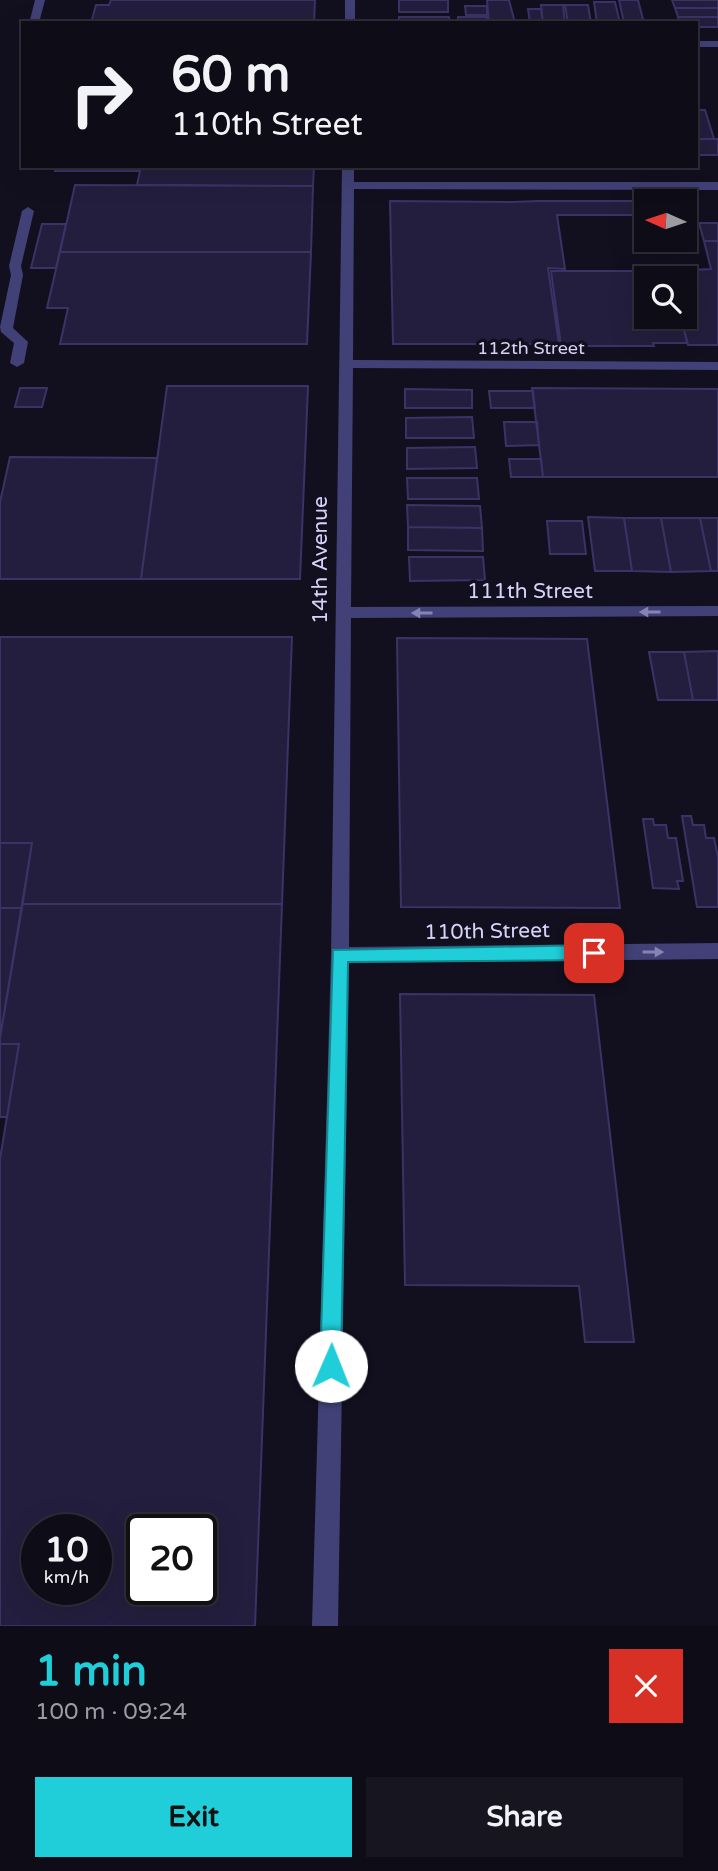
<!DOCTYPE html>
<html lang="en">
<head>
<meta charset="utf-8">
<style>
  :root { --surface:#0e0c17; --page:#171520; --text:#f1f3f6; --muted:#9b9ba1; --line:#2e2c36; --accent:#1fced9 }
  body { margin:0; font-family:"Varela Round",sans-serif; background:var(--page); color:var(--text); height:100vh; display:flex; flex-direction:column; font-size:26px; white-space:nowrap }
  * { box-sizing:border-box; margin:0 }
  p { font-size:23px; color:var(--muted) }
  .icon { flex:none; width:38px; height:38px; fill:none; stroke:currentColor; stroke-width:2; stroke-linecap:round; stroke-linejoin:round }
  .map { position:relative; height:1626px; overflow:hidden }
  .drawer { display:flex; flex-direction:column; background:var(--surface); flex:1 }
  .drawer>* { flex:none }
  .hud { position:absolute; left:21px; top:21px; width:677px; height:147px; border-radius:0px; box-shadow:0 7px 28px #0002,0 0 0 2px var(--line); background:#0e0c17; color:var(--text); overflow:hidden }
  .needle { width:46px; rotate:273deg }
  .buttons { position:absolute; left:634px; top:189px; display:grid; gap:14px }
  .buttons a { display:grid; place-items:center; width:63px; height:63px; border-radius:0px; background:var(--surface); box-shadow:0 7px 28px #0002,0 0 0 2px var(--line); font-size:35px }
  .speed { position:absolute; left:21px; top:1514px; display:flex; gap:14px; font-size:35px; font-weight:700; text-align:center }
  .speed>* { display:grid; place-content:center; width:91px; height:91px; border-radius:50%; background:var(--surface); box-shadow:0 7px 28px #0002,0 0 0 2px var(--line); line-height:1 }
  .speed small { font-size:18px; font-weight:400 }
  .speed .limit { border:4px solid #111; border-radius:10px; background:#fff; color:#111 }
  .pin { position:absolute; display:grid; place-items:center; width:60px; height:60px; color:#fff; margin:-30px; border-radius:14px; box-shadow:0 4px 10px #0006 }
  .me { position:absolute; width:77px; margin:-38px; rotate:1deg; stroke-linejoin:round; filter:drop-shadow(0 0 5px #0008) }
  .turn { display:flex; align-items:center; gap:24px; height:147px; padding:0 35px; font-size:32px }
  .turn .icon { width:91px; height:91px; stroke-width:2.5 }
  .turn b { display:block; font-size:49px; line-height:60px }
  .round { display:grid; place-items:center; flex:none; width:74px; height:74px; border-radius:0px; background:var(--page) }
  .overview { display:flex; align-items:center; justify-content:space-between; height:119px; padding:0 35px }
  h1 { font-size:42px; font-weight:800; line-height:52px; color:var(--accent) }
  .primary-button { display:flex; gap:14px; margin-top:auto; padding:14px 35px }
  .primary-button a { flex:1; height:80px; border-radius:0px; background:var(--accent); color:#111; font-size:28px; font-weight:800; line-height:80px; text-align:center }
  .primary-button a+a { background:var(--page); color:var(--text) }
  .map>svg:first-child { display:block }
</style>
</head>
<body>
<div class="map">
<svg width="718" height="1626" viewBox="0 0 718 1626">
  <rect width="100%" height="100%" fill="#12101f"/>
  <!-- building -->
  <path fill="#231e3d" stroke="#3b3366" stroke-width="2" fill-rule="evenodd" d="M111,0h204l-1,23h-223l5,-18h13z
    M399,0h49v12h-49z
    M487,0h22l6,23h-26z
    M619,0h19l6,23h-20z
    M672,0h46v8h-43z
    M594,2h21l5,21h-23z
    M541,5h22l2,18h-22z
    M565,5h23l3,18h-23z
    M465,6h22v9h-21z
    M675,8h43v9h-40z
    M528,9h13l2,14h-13z
    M399,17h50l1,6h-51z
    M458,17h29v6h-29z
    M678,17h40v10h-22v-4h-17z
    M696,110h9l9,29h-18z
    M696,139h22v16h-22z
    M56,166h258l-1,20 -176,-1 3,-14h-85z
    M75,185l238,1 -2,66h-251z
    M390,201l121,1 28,-1h123h-16v14h-89l8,54 -17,-1 11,76h-166z
    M699,223h19v18h-14z
    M42,224h24l-10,44h-25z
    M704,241h14v104h-30l-7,-28h3v-39h-12l-1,-7 40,-2z
    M60,252h251l-4,92h-247l8,-36h-21z
    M551,271h120l1,7h-26v39h35l6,26h-34l1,3h-93z
    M167,386h141l-8,193h-159z
    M20,388h27l-5,19h-27z
    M532,388l186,1v88h-175z
    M405,389l67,1v18h-67z
    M489,391h44l2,17h-44z
    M472,417l2,21h-68v-20z
    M504,422h33l2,23 -33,1z
    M475,447l2,21 -70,1v-21z
    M10,457l147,1 -16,121h-141v-77z
    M509,459h32l2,18h-32z
    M407,478h70l2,21h-71z
    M407,505l73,1 2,22 -74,-1z
    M588,517l36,1 8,53h-37z
    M624,518h37l10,54 -39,-1z
    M661,518h39l11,53 -40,1z
    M700,518h18v53h-7z
    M547,521h35l4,33h-36z
    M408,527l74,1 1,23 -75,-1z
    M409,557h74l2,23 -75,1z
    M0,637h292l-10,267h-260l10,-61h-32z
    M397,638l190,1 33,269 -219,-1z
    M718,651v49h-25l-9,-48z
    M649,652h35l9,48h-35z
    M682,816h9l2,9h11l2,13h8l4,19v50h-21z
    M643,819h10l1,6h12l2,13h8l7,43h-6l2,8 -26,-1z
    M0,843h32l-10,65h-22z
    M22,904h260l-27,722h-255v-467l19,-115h-19v-6zM37,1530h59v59h-59zM142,1530h59v59h-59z
    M0,908h22l-22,130z
    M400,994l194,1 40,347h-49l-6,-56 -174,-1z
    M0,1044h19l-12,73h-7z"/>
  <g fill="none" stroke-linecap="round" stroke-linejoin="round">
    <!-- minor -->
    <path fill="#414177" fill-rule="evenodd" d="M35,0h10l-5,19 6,4h-13l-3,-3z
      M345,0h10v23h-10z
      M696,41h22v6h-22z
      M342,166h12v16h364v8l-364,-1 -1,171 365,2v8l-365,-2 -2,239 367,-1v10l-367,2 -2,329 369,-4v16l-369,4 -11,663h-26l19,-671z
      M28,207l6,4 -13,55 2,9 -10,53 15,14 -4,21 -7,4 -7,-4 4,-20 -13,-11 -1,-5 11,-52 -2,-9 13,-55z"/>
  </g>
  <!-- one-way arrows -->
  <defs><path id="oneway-solid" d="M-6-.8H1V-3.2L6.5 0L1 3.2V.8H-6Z" transform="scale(1.75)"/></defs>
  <g fill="#8483b2">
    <use href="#oneway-solid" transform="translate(650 612) rotate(180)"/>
    <use href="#oneway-solid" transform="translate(422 613) rotate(180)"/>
    <use href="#oneway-solid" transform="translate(653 952)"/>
  </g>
  <!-- route -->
  <path fill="#1fced9" stroke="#14868d" stroke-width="2" d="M594,945l8,8 -8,7 -246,2 -7,404 -3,8 -7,3 -8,-3 -3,-8 13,-416z"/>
  <g text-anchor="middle" stroke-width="7" stroke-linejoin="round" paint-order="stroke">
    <!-- far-street labels -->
    <g font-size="18" fill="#d6d3f9" stroke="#12101f">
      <text x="531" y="354">112th Street</text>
    </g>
    <!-- street labels -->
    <g font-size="21" fill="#d6d3f9" stroke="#12101f">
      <text transform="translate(320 560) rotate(-90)" y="7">14th Avenue</text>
      <text x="530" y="598">111th Street</text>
      <text transform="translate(487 931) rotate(-1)" y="7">110th Street</text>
    </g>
  </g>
</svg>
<div class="buttons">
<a><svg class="needle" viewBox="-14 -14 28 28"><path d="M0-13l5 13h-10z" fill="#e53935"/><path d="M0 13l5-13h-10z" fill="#9b9ba1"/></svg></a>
<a><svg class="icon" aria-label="search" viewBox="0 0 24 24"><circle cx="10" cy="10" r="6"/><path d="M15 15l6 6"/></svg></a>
</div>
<div class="speed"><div>10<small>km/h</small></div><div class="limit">20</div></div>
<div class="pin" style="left:594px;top:953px;background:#d93025"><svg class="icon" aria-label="arrive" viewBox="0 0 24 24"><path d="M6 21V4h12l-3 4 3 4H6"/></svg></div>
<svg class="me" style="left:331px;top:1366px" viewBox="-20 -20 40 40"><circle r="19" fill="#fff"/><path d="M0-13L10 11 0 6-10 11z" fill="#1fced9"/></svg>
<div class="hud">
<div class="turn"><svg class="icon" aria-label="right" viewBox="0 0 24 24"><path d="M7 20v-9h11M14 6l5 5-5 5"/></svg><div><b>60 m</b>110th Street</div></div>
</div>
</div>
<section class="drawer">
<div class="overview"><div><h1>1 min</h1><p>100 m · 09:24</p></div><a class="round" style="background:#d93025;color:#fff"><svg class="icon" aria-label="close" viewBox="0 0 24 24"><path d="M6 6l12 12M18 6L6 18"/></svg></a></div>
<div class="primary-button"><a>Exit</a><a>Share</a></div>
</section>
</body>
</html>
